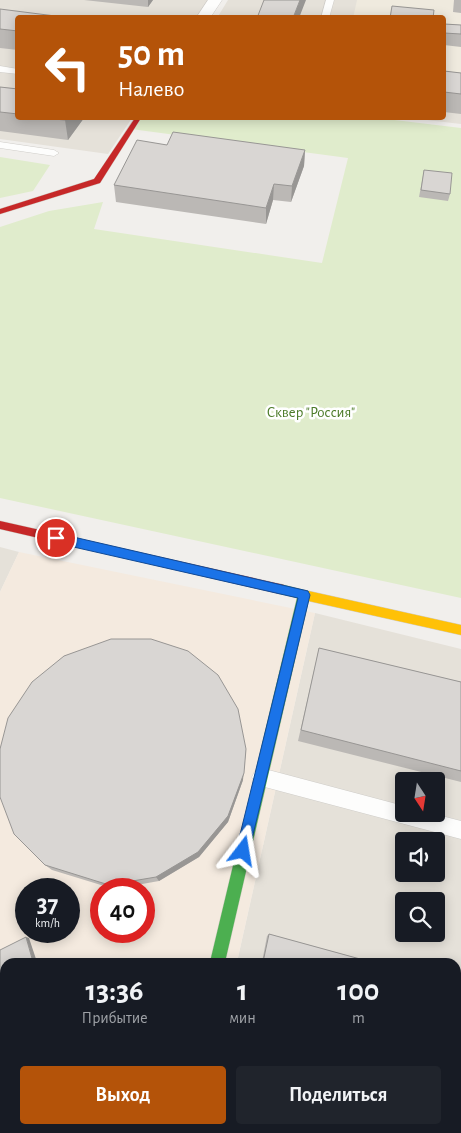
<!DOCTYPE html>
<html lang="ru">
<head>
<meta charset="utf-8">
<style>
  :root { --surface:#171b24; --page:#20242c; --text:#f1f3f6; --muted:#9ea1a6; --accent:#b45309 }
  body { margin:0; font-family:"Alegreya Sans",sans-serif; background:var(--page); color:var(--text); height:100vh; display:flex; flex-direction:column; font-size:19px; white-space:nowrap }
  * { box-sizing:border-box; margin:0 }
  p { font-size:16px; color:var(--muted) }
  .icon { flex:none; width:28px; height:28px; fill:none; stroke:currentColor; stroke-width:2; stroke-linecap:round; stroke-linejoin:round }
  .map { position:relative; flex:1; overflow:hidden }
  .side { position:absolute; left:0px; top:958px; width:461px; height:176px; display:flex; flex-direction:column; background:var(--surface); border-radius:15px 15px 0 0; box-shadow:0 2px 12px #0003 }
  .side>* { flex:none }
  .hud { position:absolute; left:15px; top:15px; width:431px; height:105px; border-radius:5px; box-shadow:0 2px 12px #0003; background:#b45309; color:#fff; overflow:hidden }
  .needle { width:32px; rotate:168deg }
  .buttons { position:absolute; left:395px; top:772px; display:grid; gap:10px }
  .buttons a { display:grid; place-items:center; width:50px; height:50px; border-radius:5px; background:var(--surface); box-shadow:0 2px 12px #0003; font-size:25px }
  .speed { position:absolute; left:15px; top:878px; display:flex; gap:10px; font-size:25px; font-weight:700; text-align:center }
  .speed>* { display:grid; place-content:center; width:65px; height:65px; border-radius:50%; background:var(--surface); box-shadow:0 2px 12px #0003; line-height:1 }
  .speed small { font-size:12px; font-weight:400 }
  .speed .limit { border:8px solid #d22; background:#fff; color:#111 }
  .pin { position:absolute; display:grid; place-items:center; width:42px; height:42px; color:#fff; margin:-21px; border:2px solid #fff; border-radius:50%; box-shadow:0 1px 5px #0007 }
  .me { position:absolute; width:55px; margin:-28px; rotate:14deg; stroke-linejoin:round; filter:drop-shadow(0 0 4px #0008) }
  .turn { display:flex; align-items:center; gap:18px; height:105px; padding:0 20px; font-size:22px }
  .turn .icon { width:65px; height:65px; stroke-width:2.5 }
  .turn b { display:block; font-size:35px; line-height:42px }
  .eta { display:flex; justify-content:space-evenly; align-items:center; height:85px; text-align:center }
  .eta b { font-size:30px; font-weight:700; line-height:35px }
  .cta { display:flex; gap:10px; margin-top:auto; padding:10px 20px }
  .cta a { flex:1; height:58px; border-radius:5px; background:var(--accent); color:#fff; font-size:20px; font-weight:700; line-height:58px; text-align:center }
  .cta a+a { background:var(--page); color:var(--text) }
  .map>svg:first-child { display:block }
</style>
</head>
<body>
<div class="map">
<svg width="461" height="1133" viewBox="0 0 461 1133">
  <rect width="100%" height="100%" fill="#f1efec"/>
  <!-- residential -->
  <path fill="#e5e1d9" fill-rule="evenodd" d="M0,0h209l-11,17 -180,1v100h114l-24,36 -108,-15z
    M228,0h233v124l-51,-6h34v-100h-227z
    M0,547l19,5 -19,40z
    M315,613l146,36v484h-263l1,-4h257v-167h-219zM404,781h32v33h-32zM404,841h32v33h-32zM404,901h32v33h-32z"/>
  <!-- commercial -->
  <path fill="#f4eadf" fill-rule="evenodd" d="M19,552l296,61 -78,349h-232v167h194l-1,4h-198v-541zM26,889h43v42h-43zM101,889h43v42h-43z"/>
  <!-- education -->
  <path fill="#efeade" d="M357,0h104v77l-17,-2v-57h-91z"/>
  <!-- green -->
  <path fill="#e0eccc" d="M138,118h240l83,10v470l-461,-100v-271l49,-16 54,-9 -9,27 228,34 26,-105 -217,-29z
    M0,157l50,8 -17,26 -33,7z"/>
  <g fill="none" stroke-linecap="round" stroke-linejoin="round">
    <defs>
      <path id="lane" d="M326,0h8l-5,18h-8z
        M0,66l18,3v5l-18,-2z
        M0,142l54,8 5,3 -5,3 -54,-8z
        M261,768l143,38v8h30l27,7v18l-200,-53 -6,-3 -3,-6 3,-6z
        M399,1129h34l2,4h-35z"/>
      <path id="street" d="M208,0h14l-12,18h-14z
        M156,1129h42l-1,4h-42z"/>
      <path id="fast" d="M280,584l28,7 2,4 -85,367h-15l87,-364 -21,-5 -2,-4 2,-4z"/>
      <path id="slow" d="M304,590l157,35v10l-157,-35 -4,-1 -2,-4 2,-4z"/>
      <path id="jam" d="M135,118h6l-41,65 -100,31v-5l94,-30z
        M0,521l280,63 4,1 2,4 -2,4 -4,1 -280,-65z"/>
    </defs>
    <!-- lane casing -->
    <use href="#lane" stroke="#cfcdc9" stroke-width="1"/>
    <!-- street casing -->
    <use href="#street" stroke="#cfcdc9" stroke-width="1"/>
    <!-- fast casing -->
    <use href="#fast" stroke="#d1ccc3" stroke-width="1"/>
    <!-- slow casing -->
    <use href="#slow" stroke="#d1ccc3" stroke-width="1"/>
    <!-- jam casing -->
    <use href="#jam" stroke="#d1ccc3" stroke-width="1"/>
    <!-- lane -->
    <use href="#lane" fill="#fdfdfc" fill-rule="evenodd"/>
    <!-- street -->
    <use href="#street" fill="#fdfdfc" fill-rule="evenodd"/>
    <!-- fast -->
    <use href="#fast" fill="#4caf50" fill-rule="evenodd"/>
    <!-- slow -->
    <use href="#slow" fill="#ffc107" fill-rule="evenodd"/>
    <!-- jam -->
    <use href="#jam" fill="#c62828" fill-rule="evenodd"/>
  </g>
  <!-- wall -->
  <path fill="#bbb8b5" d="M84,0h69l-5,7z
    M454,0h7v13l-8,-1z
    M0,9l18,9v32l-18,-2z
    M444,24l17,1v22l-17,-2z
    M444,71l17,2v41l-17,-2z
    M0,87l18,2v29h66l-16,22 -68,-9z
    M167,145l138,5 -1,16 -13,36 -18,-2 -7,24 -150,-22 -2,-17z
    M424,170l26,24 -2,7 -29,-4z
    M319,648l142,34v100l-163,-41z
    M243,780l-15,42 -29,35 -40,24 -45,8 -62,-19 -7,-5z
    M269,934l102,28h-109l5,-26z"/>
  <!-- shaded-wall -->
  <path fill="#989694" d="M148,0h5l-5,7z
    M300,0h6l-7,18h-6z
    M67,118h17l-16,22 -3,-20z
    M305,150l-1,16 -13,36 1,-16z
    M274,184l-1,16 -7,24v-16z
    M246,749l-3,31 -15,42 -29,35 -40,24 -3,-4z
    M26,937l3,1 8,24h-4z
    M83,1129h4l2,4h-4z"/>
  <!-- building -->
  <path fill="#d9d6d3" stroke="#989694" d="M264,0h36l-7,18h-36z
    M392,6l42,4 -1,8h-43z
    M0,9l71,9h-53v13l-18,-2z
    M444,24l17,1v9l-17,-1z
    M444,71l17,2v21l-17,-2z
    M0,87l18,2v25l-18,-2z
    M43,118h24l-2,2z
    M173,132l132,18 -13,36 -18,-2 -8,24 -152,-23 23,-45 30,5z
    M424,170l28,3 -2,21 -29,-4z
    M111,639h40l37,12 30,24 20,34 8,40 -2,24 -16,43 -30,36 -42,25 -47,8 -64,-20 -31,-31 -14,-37v-48l8,-31 24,-36 32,-26z
    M319,648l142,34v89l-160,-41z
    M269,934l102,28h-108z
    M26,937l7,25h-28v167h78l2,4h-85v-183z
    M456,987l5,1v127l-5,-2z"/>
  <!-- route -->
  <path fill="#1a73e8" stroke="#114b97" d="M56,533l252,58 2,4 -62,261 -5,2 -5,-2 -2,-5 62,-253 -242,-55 -6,-5z"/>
  <g text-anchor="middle" stroke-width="5" stroke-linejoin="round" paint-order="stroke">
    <!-- park labels -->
    <g font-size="15" fill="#4c7b29" stroke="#fff">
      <text x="311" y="417">Сквер "Россия"</text>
    </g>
  </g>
</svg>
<div class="buttons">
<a><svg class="needle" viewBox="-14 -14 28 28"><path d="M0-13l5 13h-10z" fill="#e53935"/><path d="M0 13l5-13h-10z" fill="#9ea1a6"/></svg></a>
<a><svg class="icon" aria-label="sound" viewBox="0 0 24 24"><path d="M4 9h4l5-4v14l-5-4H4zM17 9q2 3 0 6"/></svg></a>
<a><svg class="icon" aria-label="search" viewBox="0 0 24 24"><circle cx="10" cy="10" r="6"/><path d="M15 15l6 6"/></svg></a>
</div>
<div class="speed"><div>37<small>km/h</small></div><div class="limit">40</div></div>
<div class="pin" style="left:56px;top:538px;background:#d93025"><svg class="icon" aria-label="arrive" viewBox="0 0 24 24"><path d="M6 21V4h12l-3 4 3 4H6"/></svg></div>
<svg class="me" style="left:243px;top:851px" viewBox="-20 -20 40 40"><path d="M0-17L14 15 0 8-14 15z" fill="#1a73e8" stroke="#fff" stroke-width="4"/></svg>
<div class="hud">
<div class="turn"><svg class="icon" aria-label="left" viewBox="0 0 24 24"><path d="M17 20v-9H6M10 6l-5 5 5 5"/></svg><div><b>50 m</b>Налево</div></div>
</div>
<section class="side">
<div class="eta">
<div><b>13:36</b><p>Прибытие</p></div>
<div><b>1</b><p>мин</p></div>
<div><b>100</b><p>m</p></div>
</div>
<div class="cta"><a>Выход</a><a>Поделиться</a></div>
</section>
</div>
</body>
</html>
